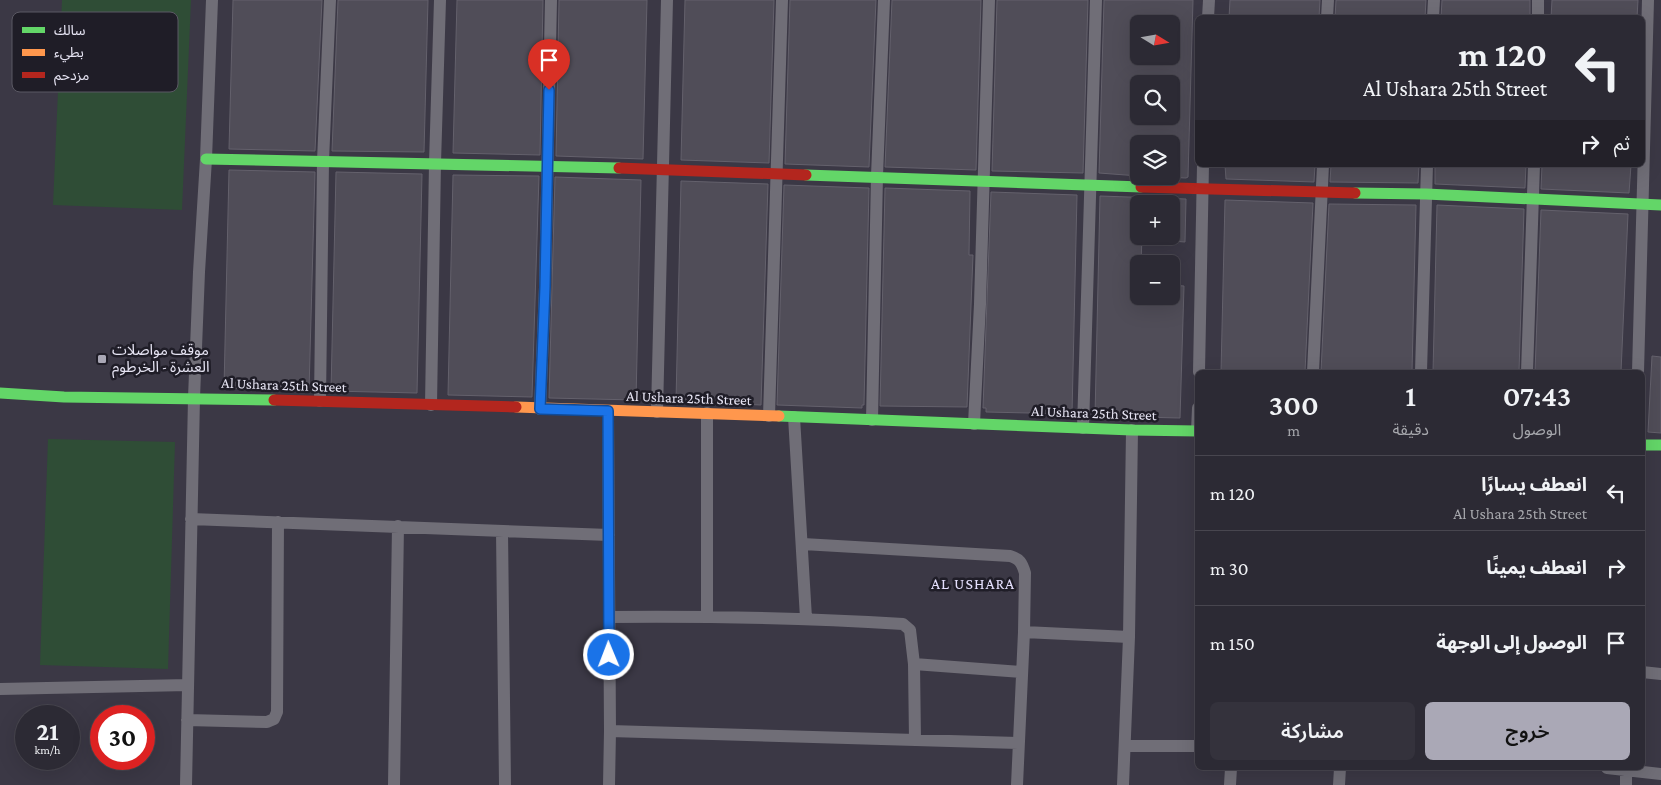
<!DOCTYPE html>
<html lang="ar">
<head>
<meta charset="utf-8">
<style>
  :root { --surface:#2c2a34; --page:#34323c; --text:#f1f3f6; --muted:#a6a7ac; --line:#48464f; --accent:#aaa8b6 }
  body { margin:0; font-family:"Crimson Pro","Noto Sans Arabic",serif; background:var(--page); color:var(--text); direction:rtl; height:100vh; display:flex; flex-direction:column; font-size:19px; white-space:nowrap }
  * { box-sizing:border-box; margin:0 }
  p { font-size:16px; color:var(--muted) }
  .icon { flex:none; width:28px; height:28px; fill:none; stroke:currentColor; stroke-width:2; stroke-linecap:round; stroke-linejoin:round }
  .map { position:relative; flex:1; overflow:hidden; direction:ltr }
  .drawer { position:absolute; left:1195px; top:370px; width:450px; height:400px; display:flex; flex-direction:column; background:var(--surface); border-radius:8px; box-shadow:0 5px 20px #0002,0 0 0 1px var(--line); direction:rtl }
  .drawer>* { flex:none }
  .banner { position:absolute; left:1195px; top:15px; width:450px; height:152px; border-radius:8px; box-shadow:0 5px 20px #0002,0 0 0 1px var(--line); direction:rtl; background:#2c2a34; color:var(--text); overflow:hidden }
  .needle { width:32px; rotate:101deg }
  .controls { position:absolute; left:1130px; top:15px; display:grid; gap:10px }
  .controls a { display:grid; place-items:center; width:50px; height:50px; border-radius:8px; background:var(--surface); box-shadow:0 5px 20px #0002,0 0 0 1px var(--line); font-size:25px }
  .speed { position:absolute; left:15px; top:705px; display:flex; gap:10px; font-size:25px; font-weight:700; text-align:center }
  .speed>* { display:grid; place-content:center; width:65px; height:65px; border-radius:50%; background:var(--surface); box-shadow:0 5px 20px #0002,0 0 0 1px var(--line); line-height:1 }
  .speed small { font-size:12px; font-weight:400 }
  .speed .limit { border:8px solid #d22; background:#fff; color:#111 }
  .pin { position:absolute; display:grid; place-items:center; width:42px; height:42px; color:#fff; margin:-51px -21px; border-radius:50% 50% 50% 0; rotate:-45deg; box-shadow:0 0 5px #0007 }
  .pin .icon { rotate:45deg }
  .me { position:absolute; width:55px; margin:-28px; rotate:359deg; stroke-linejoin:round; filter:drop-shadow(0 0 4px #0008) }
  .turn { display:flex; align-items:center; gap:18px; height:105px; padding:0 15px; font-size:22px }
  .turn .icon { width:65px; height:65px; stroke-width:2.5 }
  .turn b { display:block; font-size:35px; line-height:42px }
  .then { display:flex; align-items:center; height:48px; padding:0 15px; background:#0003; gap:10px; font-size:19px }
  .eta { display:flex; justify-content:space-evenly; align-items:center; height:85px; text-align:center }
  .eta b { font-size:30px; font-weight:600; line-height:35px }
  .cta { display:flex; gap:10px; margin-top:auto; padding:10px 15px }
  .cta a { flex:1; height:58px; border-radius:8px; background:var(--accent); color:#111; font-size:20px; font-weight:600; line-height:58px; text-align:center }
  .cta a+a { background:var(--page); color:var(--text) }
  ul { padding:0; list-style:none }
  li { display:flex; align-items:center; gap:15px; height:75px; padding:0 15px; border-top:1px solid var(--line) }
  li div { flex:1 }
  li b { display:block; font-size:19px }
  li em { font-style:normal }
  .map>svg:first-child { display:block }
</style>
</head>
<body>
<div class="map">
<svg width="1661" height="785" viewBox="0 0 1661 785">
  <rect width="100%" height="100%" fill="#3b3845"/>
  <!-- green -->
  <path fill="#2f4d36" d="M62,0h129l-9,210 -129,-5z
    M48,439l127,3 -7,227 -128,-4z"/>
  <!-- building -->
  <path fill="#504d58" stroke="#64616c" fill-rule="evenodd" d="M233,0h89l-7,151 -86,-2z
    M338,0h90l-4,152 -92,-1z
    M457,0h86l-3,155 -87,-2z
    M559,0h88l-4,159 -87,-3z
    M685,0h89l-5,163 -88,-3z
    M790,0h86l-7,167 -84,-3z
    M892,0h89l-5,170 -91,-3z
    M997,0h91l-5,173 -91,-2z
    M1104,0h89l-5,177 -2,1 -40,-2h25v-32h-32v32l-40,-3zM1139,24h32v32h-32zM1139,84h32v32h-32z
    M1230,0h90l-1,18h-90z
    M1336,0h90l-1,18h-90z
    M1442,0h88v18h-89z
    M1552,0h86l-1,18h-86z
    M1225,165h90l-1,17 -88,-3z
    M1331,165h88l-1,18 -88,-1z
    M1435,165h91l-1,23 -90,-4z
    M1542,165h89l-2,28 -88,-4z
    M229,170l86,2 -6,219 -85,-3z
    M336,172l86,2 -5,219 -86,-2z
    M453,175l86,1 -7,221 -84,-2z
    M555,177l86,3 -5,220 -87,-2z
    M681,181l87,3 -7,221 -85,-4z
    M784,185l85,3 -5,217h-2v3l-85,-3z
    M885,188l85,3 -1,64h4l-6,152 -87,-1z
    M991,192l86,3 -5,219 -86,-2v-4h-3z
    M1100,196l86,3 -1,43 -14,-1v-37h-32v32h3l-1,28h-2v32h32v-11l13,1 -4,132 -85,-2z
    M1225,200l88,3 -8,169h-84z
    M1329,204l87,1 -4,167h-91z
    M1437,205l87,4 -5,163h-86z
    M1541,210l87,4 -7,158h-86z
    M1652,356l9,1v76l-13,-1z"/>
  <g fill="none" stroke-linecap="round" stroke-linejoin="round">
    <!-- street -->
    <path stroke="#706e77" stroke-width="12" d="M1208,18l1,-18
      M1327,18l1,-18
      M1433,18l1,-18
      M1538,18v-18
      M1199,372l4,-207
      M1313,372l10,-207
      M1421,372l6,-207
      M1527,372l7,-207
      M1638,372l10,-372
      M320,401l3,-240 7,-161
      M431,405l4,-242 5,-163
      M540,409l5,-122 6,-287
      M608,411l2,320 -1,54
      M657,412l10,-412
      M707,413v203
      M769,416l13,-416
      M794,417l12,201
      M872,420l5,-244 7,-176
      M974,424l6,-120 9,-304
      M1083,428l13,-428
      M1197,431l1,-23
      M191,519l418,16
      M502,531l3,254
      M803,544l207,12c10,3 12,7 15,17l-1,59 -7,153
      M609,617c98,-1 196,1 294,7l7,6 4,34 1,76
      M1024,632l105,5
      M914,664l108,8
      M1642,672l19,2
      M0,689l188,-4
      M187,720l80,2 7,-3 3,-7 1,-190
      M610,731l408,12
      M1125,746h73
      M1607,768l54,6
      M186,785l8,-387 5,-126 7,-113 6,-159
      M394,785l4,-259
      M1123,785l6,-148 3,-207
      M1230,785l1,-17
      M1339,785l1,-17
      M1626,785v-16"/>
    <!-- fast -->
    <path stroke="#63d668" stroke-width="11" d="M206,159l413,9
      M806,175l335,12
      M1355,193l71,1 235,11
      M0,393l64,4 210,3
      M779,416l353,14 66,1
      M1642,445h19"/>
    <!-- slow -->
    <path stroke="#ff974d" stroke-width="11" d="M516,407l263,9"/>
    <!-- jam -->
    <path stroke="#b3261e" stroke-width="11" d="M619,168l187,7
      M1141,187l214,6
      M274,400l242,7"/>
  </g>
  <g fill="none" stroke-linecap="round" stroke-linejoin="round">
    <defs>
      <path id="route" d="M549,90l-4,197 -5,122 68,2 1,244"/>
    </defs>
    <!-- route casing -->
    <use href="#route" stroke="#114b97" stroke-width="12"/>
    <!-- route -->
    <use href="#route" stroke="#1a73e8" stroke-width="9"/>
  </g>
  <!-- markers -->
  <rect fill="#aaa8b6" stroke="#1f1d27" stroke-width="2" x="97" y="354" width="10" height="10" rx="2.5"/>
  <g text-anchor="middle" stroke-width="5" stroke-linejoin="round" paint-order="stroke">
    <!-- poi labels -->
    <g font-size="15" fill="#e6e4f3" stroke="#1f1d27" text-anchor="start">
      <text x="112" y="355">موقف مواصلات<tspan x="112" dy="17">العشرة - الخرطوم</tspan></text>
    </g>
    <!-- street labels -->
    <g font-size="15" fill="#e6e4f3" stroke="#1f1d27">
      <text transform="translate(284 385) rotate(2)" y="5">Al Ushara 25th Street</text>
      <text transform="translate(689 398) rotate(2)" y="5">Al Ushara 25th Street</text>
      <text transform="translate(1094 413) rotate(2)" y="5">Al Ushara 25th Street</text>
    </g>
    <!-- neighbourhood labels -->
    <g font-size="16" letter-spacing="1" fill="#e4dffd" stroke="#1f1d27">
      <text x="973" y="589">AL USHARA</text>
    </g>
  </g>
  <!-- legend -->
  <rect x="12" y="12" width="166" height="80" rx="8" fill="#1f1d27" stroke="#5b5964" stroke-width="1"/>
  <rect x="22" y="27" width="23" height="6" fill="#63d668"/>
  <rect x="22" y="49" width="23" height="7" fill="#ff974d"/>
  <rect x="22" y="72" width="23" height="6" fill="#b3261e"/>
  <g font-size="14" fill="#e6e4f3">
    <text x="54" y="35">سالك</text>
    <text x="54" y="57">بطيء</text>
    <text x="54" y="80">مزدحم</text>
  </g>
</svg>
<div class="controls">
<a><svg class="needle" viewBox="-14 -14 28 28"><path d="M0-13l5 13h-10z" fill="#e53935"/><path d="M0 13l5-13h-10z" fill="#a6a7ac"/></svg></a>
<a><svg class="icon" aria-label="search" viewBox="0 0 24 24"><circle cx="10" cy="10" r="6"/><path d="M15 15l6 6"/></svg></a>
<a><svg class="icon" aria-label="layers" viewBox="0 0 24 24"><path d="M12 4l9 5-9 5-9-5zM3 14l9 5 9-5"/></svg></a>
<a>+</a>
<a>−</a>
</div>
<div class="speed"><div>21<small>km/h</small></div><div class="limit">30</div></div>
<div class="pin" style="left:549px;top:90px;background:#d93025"><svg class="icon" aria-label="arrive" viewBox="0 0 24 24"><path d="M6 21V4h12l-3 4 3 4H6"/></svg></div>
<svg class="me" style="left:609px;top:655px" viewBox="-20 -20 40 40"><circle r="17" fill="#1a73e8" stroke="#fff" stroke-width="3"/><path d="M0-11L8 9 0 5-8 9z" fill="#fff"/></svg>
<div class="banner">
<div class="turn"><svg class="icon" aria-label="left" viewBox="0 0 24 24"><path d="M17 20v-9H6M10 6l-5 5 5 5"/></svg><div><b>120 m</b>Al Ushara 25th Street</div></div>
<div class="then">ثم<svg class="icon" aria-label="right" viewBox="0 0 24 24"><path d="M7 20v-9h11M14 6l5 5-5 5"/></svg></div>
</div>
<section class="drawer">
<div class="eta">
<div><b>07:43</b><p>الوصول</p></div>
<div><b>1</b><p>دقيقة</p></div>
<div><b>300</b><p>m</p></div>
</div>
<ul>
<li><svg class="icon" aria-label="left" viewBox="0 0 24 24"><path d="M17 20v-9H6M10 6l-5 5 5 5"/></svg><div><b>انعطف يسارًا</b><p>Al Ushara 25th Street</p></div><em>120 m</em></li>
<li><svg class="icon" aria-label="right" viewBox="0 0 24 24"><path d="M7 20v-9h11M14 6l5 5-5 5"/></svg><div><b>انعطف يمينًا</b></div><em>30 m</em></li>
<li><svg class="icon" aria-label="arrive" viewBox="0 0 24 24"><path d="M6 21V4h12l-3 4 3 4H6"/></svg><div><b>الوصول إلى الوجهة</b></div><em>150 m</em></li>
</ul>
<div class="cta"><a>خروج</a><a>مشاركة</a></div>
</section>
</div>
</body>
</html>
